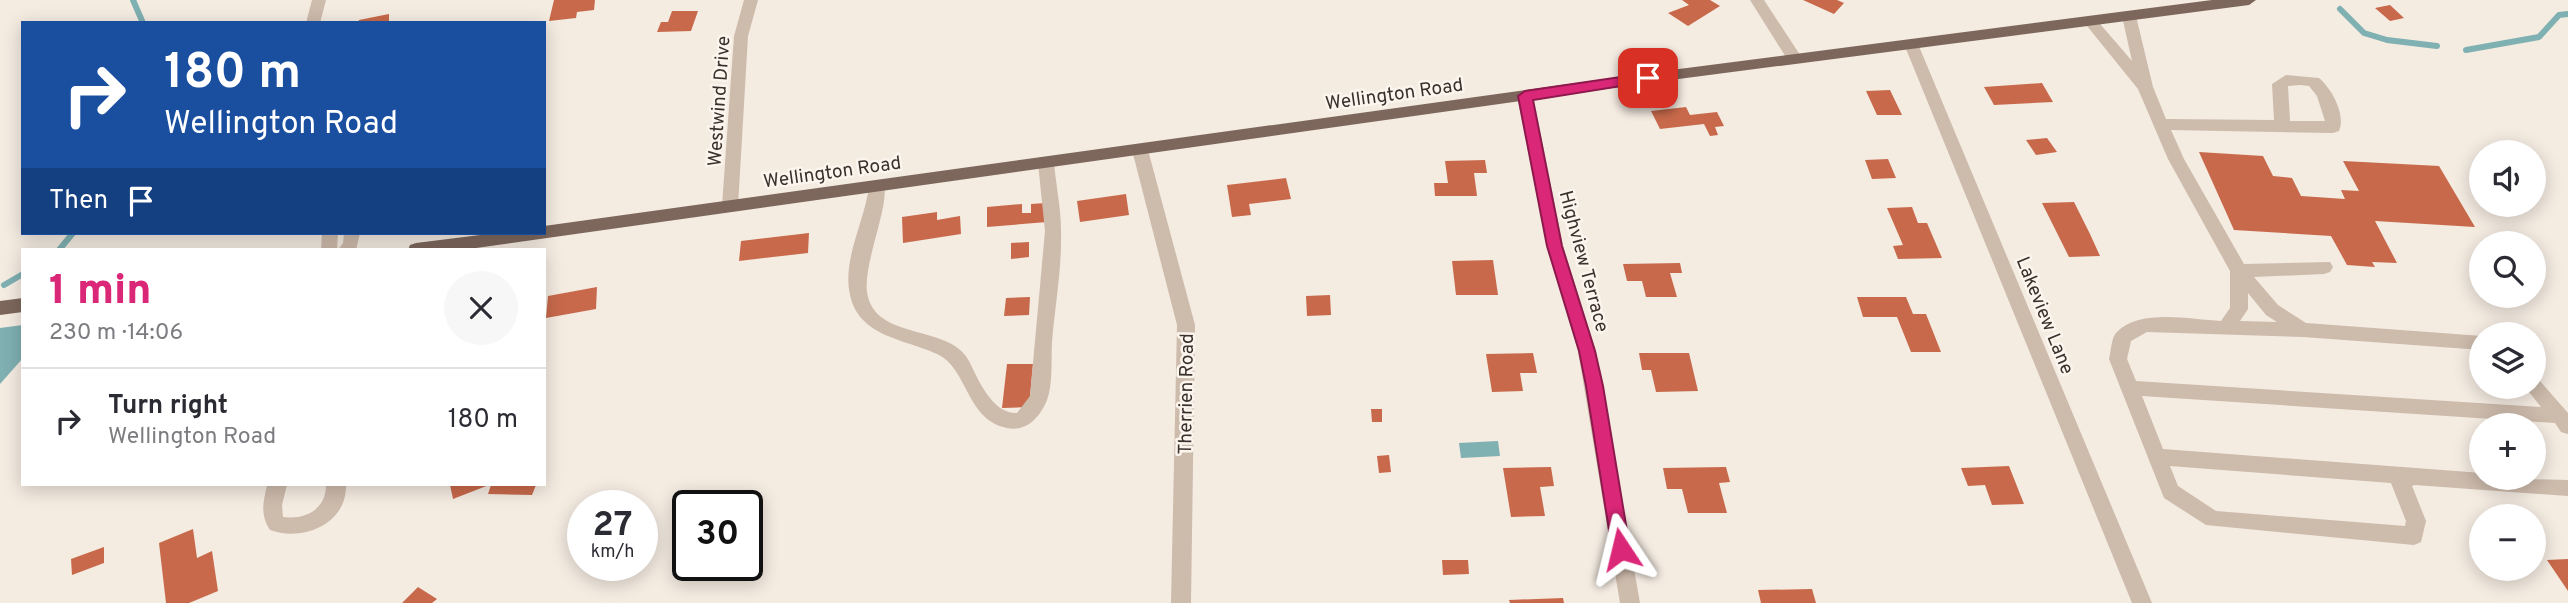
<!DOCTYPE html>
<html lang="en">
<head>
<meta charset="utf-8">
<style>
  :root { --surface:#fff; --page:#f7f7f7; --text:#2b2b33; --muted:#7c7c81; --line:#e1e1e2; --accent:#db2777 }
  body { margin:0; font-family:Overpass,sans-serif; background:var(--page); color:var(--text); height:100vh; display:flex; flex-direction:column; font-size:26px; white-space:nowrap }
  * { box-sizing:border-box; margin:0 }
  p { font-size:23px; color:var(--muted) }
  .icon { flex:none; width:38px; height:38px; fill:none; stroke:currentColor; stroke-width:2; stroke-linecap:round; stroke-linejoin:round }
  .map { position:relative; flex:1; overflow:hidden }
  .side { position:absolute; left:21px; top:248px; width:525px; height:238px; display:flex; flex-direction:column; background:var(--surface); border-radius:0px; box-shadow:0 4px 18px #0003 }
  .side>* { flex:none }
  .hud { position:absolute; left:21px; top:21px; width:525px; height:214px; border-radius:0px; box-shadow:0 4px 18px #0003; background:#1a4fa0; color:#fff; overflow:hidden }
  .tools { position:absolute; left:2469px; top:140px; display:grid; gap:14px }
  .tools a { display:grid; place-items:center; width:77px; height:77px; border-radius:50%; background:var(--surface); box-shadow:0 4px 18px #0003; font-size:35px }
  .speed { position:absolute; left:567px; top:490px; display:flex; gap:14px; font-size:35px; font-weight:700; text-align:center }
  .speed>* { display:grid; place-content:center; width:91px; height:91px; border-radius:50%; background:var(--surface); box-shadow:0 4px 18px #0003; line-height:1 }
  .speed small { font-size:18px; font-weight:400 }
  .speed .limit { border:4px solid #111; border-radius:10px; background:#fff; color:#111 }
  .pin { position:absolute; display:grid; place-items:center; width:60px; height:60px; color:#fff; margin:-30px; border-radius:14px; box-shadow:0 4px 10px #0006 }
  .me { position:absolute; width:77px; margin:-38px; rotate:350deg; stroke-linejoin:round; filter:drop-shadow(0 0 5px #0008) }
  .turn { display:flex; align-items:center; gap:24px; height:147px; padding:0 28px; font-size:32px }
  .turn .icon { width:91px; height:91px; stroke-width:2.5 }
  .turn b { display:block; font-size:49px; line-height:60px }
  .then { display:flex; align-items:center; height:66px; padding:0 28px; background:#0003; gap:14px; font-size:26px }
  .round { display:grid; place-items:center; flex:none; width:74px; height:74px; border-radius:37px; background:var(--page) }
  .summary { display:flex; align-items:center; justify-content:space-between; height:119px; padding:0 28px }
  h1 { font-size:42px; font-weight:800; line-height:52px; color:var(--accent) }
  ul { padding:0; list-style:none }
  li { display:flex; align-items:center; gap:21px; height:105px; padding:0 28px; border-top:2px solid var(--line) }
  li div { flex:1 }
  li b { display:block; font-size:26px }
  li em { font-style:normal }
  .map>svg:first-child { display:block }
</style>
</head>
<body>
<div class="map">
<svg width="2568" height="603" viewBox="0 0 2568 603">
  <rect width="100%" height="100%" fill="#f4ebe1"/>
  <!-- water -->
  <path fill="#7fb0b2" d="M23,325v33l-23,26v-56z
    M1498,441l2,15 -39,2 -2,-15z"/>
  <g fill="none" stroke-linecap="round" stroke-linejoin="round">
    <!-- stream -->
    <path stroke="#7fb0b2" stroke-width="6" d="M133,0l10,23
      M2340,9l24,24 23,7 50,6
      M2466,50l73,-13 20,-22 9,-1
      M59,250l14,-17
      M4,285l19,-11"/>
  </g>
  <!-- building -->
  <path fill="#c8694b" d="M554,0h41l-1,10 -17,2 -1,6 -27,3z
    M1682,0h28l10,6 -32,20 -20,-13 21,-8z
    M1803,0h34l7,3 -10,11z
    M2390,5l14,13 -14,3 -15,-13z
    M672,11h26l-7,20 -34,1 4,-10h7z
    M389,14v9h-31l1,-3z
    M2042,83l11,19 -59,3 -10,-18z
    M1890,90l12,25h-25l-11,-24z
    M1686,107l4,8 27,-3 7,14 -9,1 3,8 -8,1 -6,-12 -44,5 -9,-18z
    M2047,138l10,14 -21,3 -10,-15z
    M2199,152l64,4 10,20 19,2 9,18 44,3 -4,-9 18,1 -16,-30 96,5 36,61 -100,-6 22,42 -25,-1 3,5 -28,-2 -16,-29 -97,-6z
    M1888,159l8,19 -24,1 -7,-19z
    M1485,160l2,13h-13l3,23h-42l-1,-13h14l-3,-22z
    M1286,178l5,21 -42,5 2,11 -19,2 -5,-32z
    M1126,194l3,21 -49,7 -3,-21z
    M2074,202l16,32 10,22 -31,1 -27,-54z
    M1046,203l1,19 -60,5v-20l35,-3v9h9v-9z
    M1912,207l6,16h9l15,35 -44,1 -5,-13 10,-1 -16,-37z
    M937,212v8l23,-4 1,18 -58,9 -1,-26z
    M809,233l-1,20 -69,8 2,-20z
    M1029,242v15l-18,2v-16z
    M1493,260l5,35h-42l-4,-34z
    M1680,263l2,10h-12l7,24h-31l-4,-16h-15l-4,-17z
    M597,287l-1,22 -50,9 2,-22z
    M1330,295l1,20 -24,1 -1,-20z
    M1030,297l-1,18 -25,1 2,-18z
    M1857,297h49l7,17h13l15,38h-30l-14,-35h-34z
    M1533,353l4,20h-17l3,18 -31,1 -6,-38z
    M1639,353h50l9,38 -42,1 -5,-22h-9z
    M1007,364h26l-4,43 -27,1z
    M1371,409h11v13h-10z
    M1389,455l2,17 -12,1 -2,-17z
    M2009,466l15,38 -32,1 -7,-20 -17,1 -7,-18z
    M1551,467l3,19 -14,1 5,29 -34,1 -8,-49z
    M1726,467l4,15 -11,1 8,30h-39l-6,-24h-15l-4,-21z
    M450,485h39l-36,14z
    M491,485h45l-4,10 -44,-1z
    M193,529l4,29 15,-7 6,40 -29,12h-23l-7,-60z
    M104,547v16l-32,12 -1,-16z
    M2568,559v32l-21,-31z
    M1442,560h26l1,14 -26,1z
    M418,587l19,12 -5,4h-30z
    M1812,589l4,14h-55l-3,-13z
    M1563,598l1,5h-54l-1,-3z"/>
  <g fill="none" stroke-linecap="round" stroke-linejoin="round">
    <!-- minor -->
    <path fill="#cdbbac" fill-rule="evenodd" d="M312,0h14l-6,23h-14z
      M744,0h14l-10,36 -10,170 -8,6 -8,-6 12,-170z
      M1750,0h14l38,58 -3,4h-10z
      M2129,11l7,5 17,71 13,32 108,1 -2,-36 14,-9 33,3c13,11 27,37 20,53l-6,2 -162,-3 13,29 60,105 86,-2 3,5 -3,5 -6,2 -70,3 24,28 28,18 176,13v14l-179,-13 -156,-5 -16,9 -4,18 9,22 405,26 -16,-20h9v-9l6,3 28,32v21l-7,-2 -6,-9 -413,-27 21,53 319,24v5l86,2v16l-153,-11 -3,1 14,35 -5,21 -7,3 -208,-20 -42,-27 -55,-139c2,-7 2,-22 8,-27 24,-24 74,-12 104,-11l9,-13v-37l-62,-112 -30,-70 -55,-68 2,-3h10l37,43 -10,-45zM2301,85l8,1 8,10 8,25h-35l-2,-35zM2248,293l18,22 11,7 -37,-1 8,-12zM2170,466l221,17 15,38 -1,5 -189,-15 -38,-25z
      M1911,39l7,5 234,559h-20l-228,-559z
      M1525,91l8,5 30,150 33,105 44,252h-20l-42,-252 -31,-105 -30,-150z
      M1140,144l8,6 47,175 -4,278h-20l6,-278 -45,-175z
      M1046,157l8,6c2,22 7,46 7,68 1,37 -6,75 -9,111 -1,18 1,42 -5,58 -7,17 -20,32 -40,28 -41,-8 -39,-60 -70,-74 -32,-15 -78,-17 -87,-59 -8,-36 15,-74 19,-109l2,-4h12c9,19 -20,80 -16,110 7,50 83,31 102,69 9,18 23,53 48,52l13,-17 15,-165 -7,-68z
      M322,233h16l-1,17h-16z
      M344,233h16l-4,17h-18l5,-7z
      M267,485h20l-5,20 1,12c23,3 43,-8 43,-32h20c1,39 -43,57 -76,45 -10,-16 -7,-27 -3,-45z"/>
    <!-- major -->
    <path fill="#7d675c" fill-rule="evenodd" d="M2212,0h44l-7,5 -601,78 -1186,167h-54l2,-5 6,-2 80,-10h48v-7l1104,-153z
      M23,298v14l-23,3v-14z"/>
  </g>
  <!-- route -->
  <path fill="#db2777" stroke="#8e194d" stroke-width="2" d="M1648,73l5,1v7l-120,19 29,146 33,105 8,35 27,163 -2,5 -7,3 -6,-3 -3,-5 -26,-163 -7,-35 -32,-105 -29,-150 7,-5z"/>
  <g text-anchor="middle" stroke-width="5" stroke-linejoin="round" paint-order="stroke">
    <!-- street labels -->
    <g font-size="19" fill="#3b302b" stroke="#fbf5ee">
      <text transform="translate(1394 93) rotate(-8)" y="7">Wellington Road</text>
      <text transform="translate(718 101) rotate(-86)" y="7">Westwind Drive</text>
      <text transform="translate(832 171) rotate(-8)" y="7">Wellington Road</text>
      <text transform="translate(1585 261) rotate(75)" y="7">Highview Terrace</text>
      <text transform="translate(2046 315) rotate(68)" y="7">Lakeview Lane</text>
      <text transform="translate(1185 394) rotate(-89)" y="7">Therrien Road</text>
    </g>
  </g>
</svg>
<div class="tools">
<a><svg class="icon" aria-label="sound" viewBox="0 0 24 24"><path d="M4 9h4l5-4v14l-5-4H4zM17 9q2 3 0 6"/></svg></a>
<a><svg class="icon" aria-label="search" viewBox="0 0 24 24"><circle cx="10" cy="10" r="6"/><path d="M15 15l6 6"/></svg></a>
<a><svg class="icon" aria-label="layers" viewBox="0 0 24 24"><path d="M12 4l9 5-9 5-9-5zM3 14l9 5 9-5"/></svg></a>
<a>+</a>
<a>−</a>
</div>
<div class="speed"><div>27<small>km/h</small></div><div class="limit">30</div></div>
<div class="pin" style="left:1648px;top:78px;background:#d93025"><svg class="icon" aria-label="arrive" viewBox="0 0 24 24"><path d="M6 21V4h12l-3 4 3 4H6"/></svg></div>
<svg class="me" style="left:1621px;top:549px" viewBox="-20 -20 40 40"><path d="M0-17L14 15 0 8-14 15z" fill="#db2777" stroke="#fff" stroke-width="4"/></svg>
<div class="hud">
<div class="turn"><svg class="icon" aria-label="right" viewBox="0 0 24 24"><path d="M7 20v-9h11M14 6l5 5-5 5"/></svg><div><b>180 m</b>Wellington Road</div></div>
<div class="then">Then<svg class="icon" aria-label="arrive" viewBox="0 0 24 24"><path d="M6 21V4h12l-3 4 3 4H6"/></svg></div>
</div>
<section class="side">
<div class="summary"><div><h1>1 min</h1><p>230 m · 14:06</p></div><a class="round"><svg class="icon" aria-label="close" viewBox="0 0 24 24"><path d="M6 6l12 12M18 6L6 18"/></svg></a></div>
<ul>
<li><svg class="icon" aria-label="right" viewBox="0 0 24 24"><path d="M7 20v-9h11M14 6l5 5-5 5"/></svg><div><b>Turn right</b><p>Wellington Road</p></div><em>180 m</em></li>
</ul>
</section>
</div>
</body>
</html>
